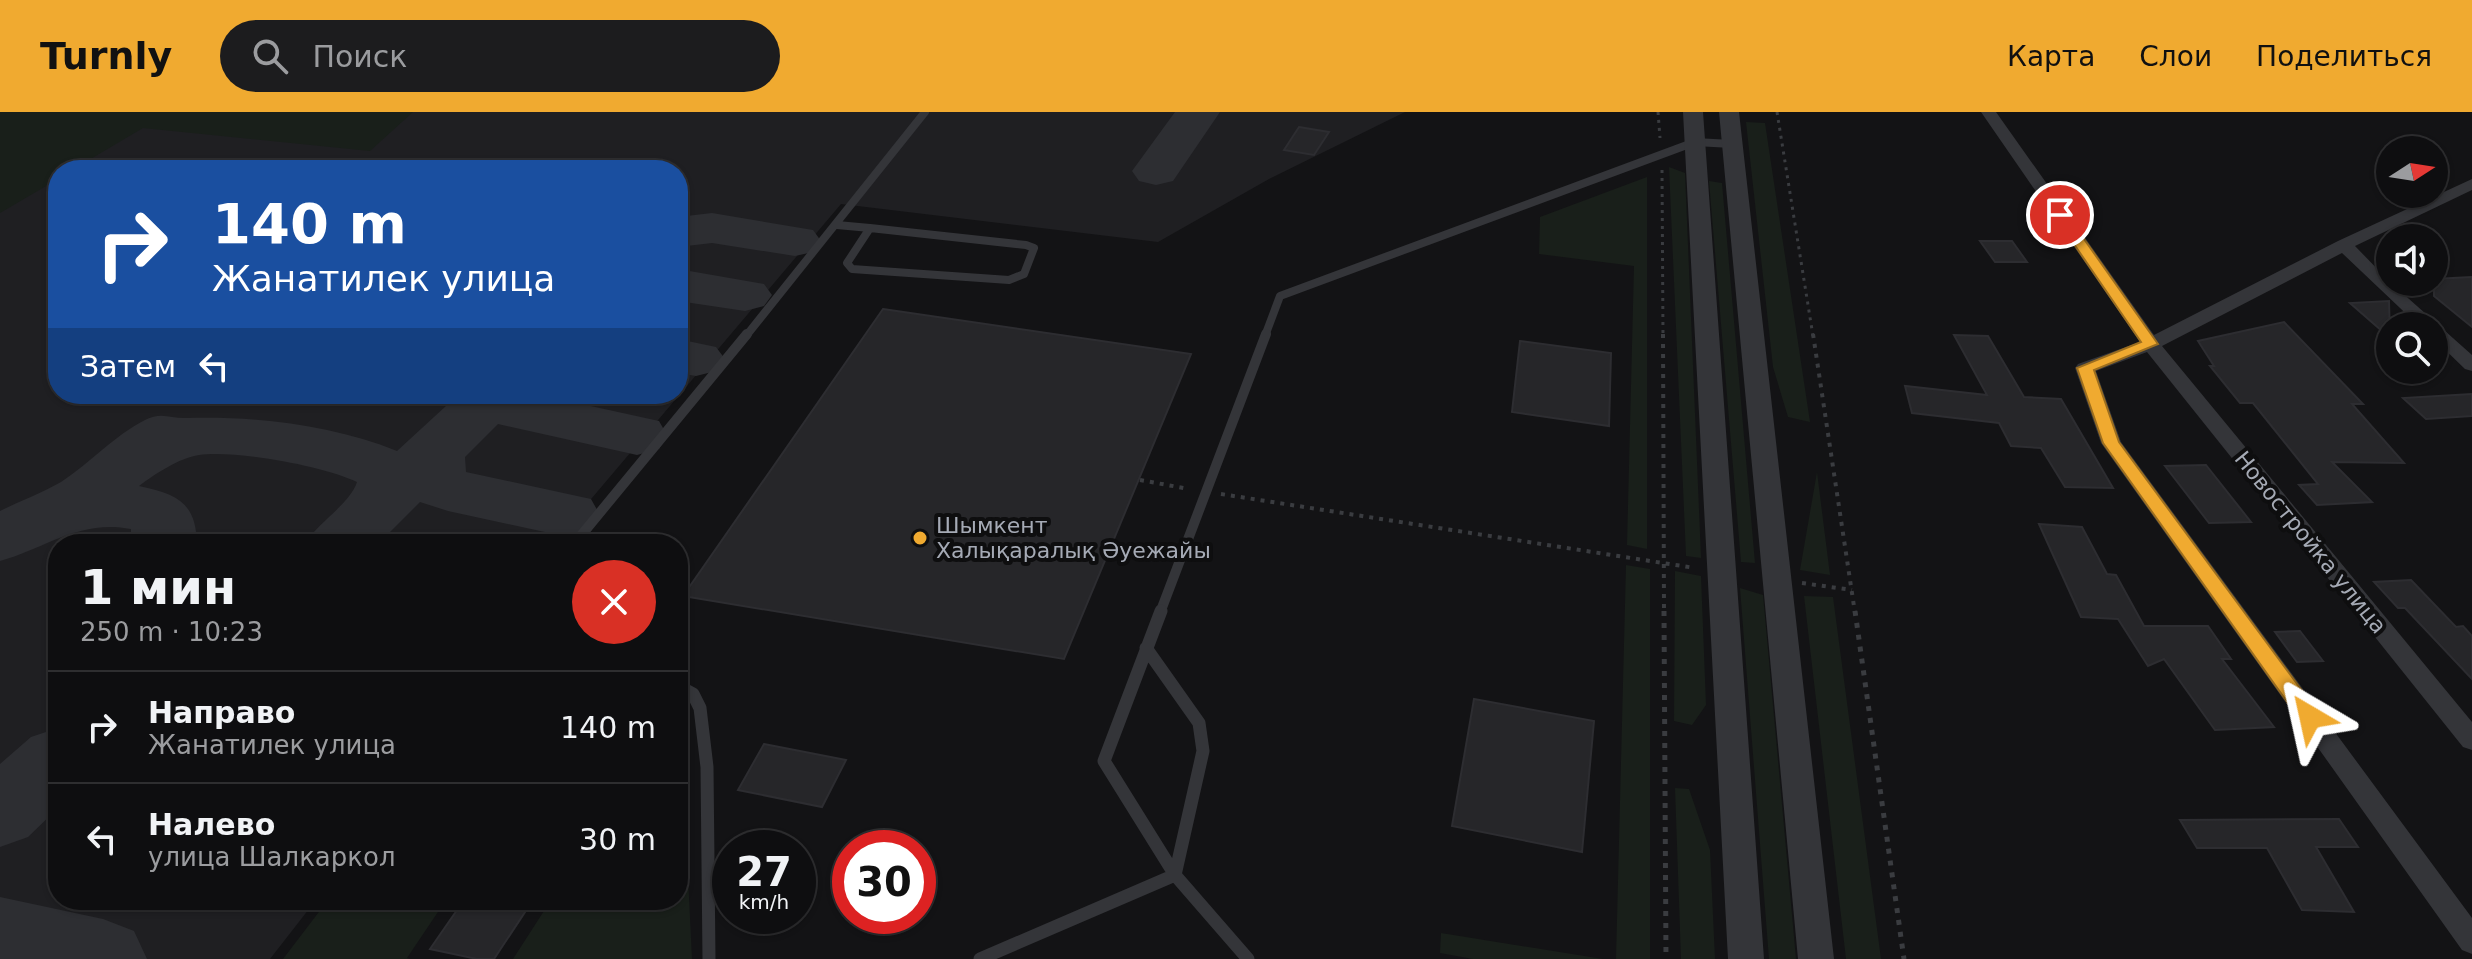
<!DOCTYPE html>
<html lang="ru">
<head>
<meta charset="utf-8">
<style>
  :root { --surface:#0e0e10; --page:#1c1c1e; --text:#f1f3f6; --muted:#9b9c9f; --line:#2e2e30; --accent:#f0aa30 }
  body { margin:0; font-family:"DejaVu Sans",sans-serif; background:var(--page); color:var(--text); height:100vh; display:flex; flex-direction:column; font-size:30px; white-space:nowrap }
  * { box-sizing:border-box; margin:0 }
  p { font-size:26px; color:var(--muted) }
  .icon { flex:none; width:44px; height:44px; fill:none; stroke:currentColor; stroke-width:2; stroke-linecap:round; stroke-linejoin:round }
  .map { position:relative; flex:1; overflow:hidden }
  .side { position:absolute; left:48px; top:422px; width:640px; height:376px; display:flex; flex-direction:column; background:var(--surface); border-radius:32px; box-shadow:0 2px 6px #0004,0 0 0 2px var(--line) }
  .side>* { flex:none }
  .top-card { position:absolute; left:48px; top:48px; width:640px; height:244px; border-radius:32px; box-shadow:0 2px 6px #0004,0 0 0 2px var(--line); background:#1a4fa0; color:#fff; overflow:hidden }
  .needle { width:52px; rotate:78deg }
  .tools { position:absolute; left:2376px; top:24px; display:grid; gap:16px }
  .tools a { display:grid; place-items:center; width:72px; height:72px; border-radius:50%; background:var(--surface); box-shadow:0 2px 6px #0004,0 0 0 2px var(--line); font-size:40px }
  .speed { position:absolute; left:712px; top:718px; display:flex; gap:16px; font-size:40px; font-weight:700; text-align:center }
  .speed>* { display:grid; place-content:center; width:104px; height:104px; border-radius:50%; background:var(--surface); box-shadow:0 2px 6px #0004,0 0 0 2px var(--line); line-height:1 }
  .speed small { font-size:20px; font-weight:400 }
  .speed .limit { border:12px solid #d22; background:#fff; color:#111 }
  .pin { position:absolute; display:grid; place-items:center; width:68px; height:68px; color:#fff; margin:-34px; border:4px solid #fff; border-radius:50%; box-shadow:0 2px 8px #0007 }
  .me { position:absolute; width:88px; margin:-44px; rotate:324deg; stroke-linejoin:round; filter:drop-shadow(0 0 6px #0008) }
  .turn { display:flex; align-items:center; gap:28px; height:168px; padding:0 32px; font-size:36px }
  .turn .icon { width:104px; height:104px; stroke-width:2.5 }
  .turn b { display:block; font-size:56px; line-height:68px }
  .then { display:flex; align-items:center; height:76px; padding:0 32px; background:#0003; gap:16px; font-size:30px }
  .round { display:grid; place-items:center; flex:none; width:84px; height:84px; border-radius:42px; background:var(--page) }
  .overview { display:flex; align-items:center; justify-content:space-between; height:136px; padding:0 32px }
  h1 { font-size:48px; font-weight:700; line-height:60px }
  ul { padding:0; list-style:none }
  li { display:flex; align-items:center; gap:24px; height:112px; padding:0 32px; border-top:2px solid var(--line) }
  li div { flex:1 }
  li b { display:block; font-size:30px }
  li em { font-style:normal }
  header { display:flex; align-items:center; gap:48px; box-sizing:border-box; height:112px; padding:0 40px; background:var(--accent); color:#111 }
  header strong { font-size:38px }
  nav { display:flex; gap:44px; margin-inline-start:auto; font-size:28px }
  .search { width:560px; height:72px; background:var(--page); display:flex; align-items:center; gap:20px; box-sizing:border-box; padding:0 28px; border-radius:44px; color:var(--muted); font-size:30px }
  .map>svg:first-child { display:block }
</style>
</head>
<body>
<header>
<strong>Turnly</strong>
<div class="search"><svg class="icon" aria-label="search" viewBox="0 0 24 24"><circle cx="10" cy="10" r="6"/><path d="M15 15l6 6"/></svg>Поиск</div>
<nav><a>Карта</a><a>Слои</a><a>Поделиться</a></nav>
</header>
<div class="map">
<svg width="2472" height="847" viewBox="0 0 2472 847">
  <rect width="100%" height="100%" fill="#131315"/>
  <!-- built -->
  <path fill="#1f1f22" fill-rule="evenodd" d="M0,0h1405l-136,67 -111,63 -317,-38 -288,340h-495v356h258l-46,59h-270zM58,58h620v224h-620z"/>
  <!-- green -->
  <path fill="#191f1a" d="M0,0h413l-43,39 -227,-23 -71,42h-14v9l-58,34z
    M1746,10l19,1 45,299 -22,-5 -15,-50z
    M1669,55l16,6 16,385 -15,-2z
    M1647,65v372l-20,-4 7,-279 -95,-12 1,-37z
    M1709,69l13,2 33,380 -14,-1z
    M1817,360l13,103 -30,-5z
    M1626,453l24,4v390h-34z
    M1675,459l26,5 5,129 -14,20 -18,-4z
    M1740,476l23,7 33,364h-27z
    M1804,484l29,1 48,362h-35z
    M680,599l12,248h-179l38,-59h127z
    M1675,676l14,1 21,61 5,109h-34z
    M328,788h118l-39,58 3,1h-127z
    M1441,821l162,26h-130l-33,-6z"/>
  <g fill="none" stroke-linecap="round" stroke-linejoin="round">
    <!-- taxiway -->
    <path fill="#2d2e32" fill-rule="evenodd" d="M1175,0h45l-47,69 -17,4 -17,-4 -7,-10z
      M712,101l101,17 8,11 -8,11 -18,4 -83,-13 -34,4v-30z
      M678,157l86,15 8,11 -8,11 -19,5 -67,-10z
      M678,227l38,8 9,12 -9,12 -20,5 -18,-3z
      M459,282h77l123,27 8,14 -8,14 -22,6 -139,-31 -33,33 1,15 125,27 9,16 -9,16 -23,6 -120,-26 -28,-9 -42,42h-73c13,-22 45,-40 52,-62 -34,-16 -120,-32 -158,-27 -20,3 -44,19 -60,31 38,8 57,16 58,58h-66v-15c-51,-10 -85,19 -131,32v-50c20,-10 42,-18 61,-29 29,-19 54,-47 84,-62 17,-9 26,-1 42,-2 69,-2 145,7 210,33z
      M58,616v80l-30,29 -28,10v-83l31,-27z
      M0,785l103,22 31,12 13,28h-147z"/>
  </g>
  <!-- building -->
  <path fill="#262629" stroke="#2d2d31" stroke-width="2" d="M1299,15l30,5 -15,23 -30,-5z
    M1980,129h32l15,21h-32z
    M2472,165v50l-38,-31v-17z
    M2389,189l1,37 -40,-35z
    M883,197l308,45 -127,305 -381,-63z
    M2284,210l79,82h-11l52,59 -72,-1 40,40 -55,3 -18,-20 19,-1 -65,-81h-13l-30,-37h4l-16,-25z
    M1954,223l34,1 36,61 37,2 52,89 -48,-1 -24,-39 -30,-2 -12,-23 -87,-10 -7,-27 82,9z
    M1520,229l91,12 -2,73 -97,-14z
    M2472,282v22l-46,3 -23,-21z
    M2206,353l45,57 -42,1 -44,-57z
    M2039,412l43,3 25,47 9,1 28,51h64l23,33h-9l52,68 -59,3 -51,-71 -16,7 -30,-47 -37,-2z
    M2411,468l45,47 7,-1 9,10v43l-67,-71h-7l-24,-26z
    M2300,519l23,30 -26,1 -22,-30z
    M1474,587l120,22 -12,131 -130,-26z
    M764,632l82,16 -24,47 -84,-17z
    M2339,707l19,28h-42l38,65 -52,-2 -35,-62h-70l-17,-28z
    M464,788h69l-39,59h-17l-47,-10z"/>
  <g fill="none" stroke-linecap="round" stroke-linejoin="round">
    <!-- path-far2 -->
    <path stroke="#3a3c40" stroke-width="3" stroke-dasharray="3 5" stroke-linecap="butt" d="M1658,0l2,26
      M1777,0l36,224
      M1662,58l1,166"/>
    <!-- path-far1 -->
    <path stroke="#3a3c40" stroke-width="4" stroke-dasharray="4 6" stroke-linecap="butt" d="M1663,222l1,279
      M1813,222l42,279
      M1140,368l49,9
      M1221,382l474,74
      M1802,471l50,7"/>
    <!-- path -->
    <path stroke="#3a3c40" stroke-width="5" stroke-dasharray="5 7" stroke-linecap="butt" d="M1664,499l2,348
      M1855,499l49,348"/>
    <!-- service-far2 -->
    <path stroke="#343539" stroke-width="8" d="M837,113l33,3
      M870,116l156,17 8,3 -10,26 -15,6 -157,-11 -5,-6z
      M746,224l179,-224
      M1265,224l15,-40 415,-154 37,2"/>
    <!-- service-far1 -->
    <path stroke="#343539" stroke-width="10" d="M574,432l173,-210
      M1160,501l106,-279"/>
    <!-- service -->
    <path stroke="#343539" stroke-width="13" d="M1161,499l-57,150 71,114 73,84
      M678,574l15,8 7,14 7,59 2,192
      M980,847l195,-84 28,-124 -4,-28 -53,-75"/>
    <!-- minor -->
    <path fill="#343539" fill-rule="evenodd" d="M1981,0h15l158,223 184,-94 134,-62v11l-117,56 35,36 82,73v16l-7,-2 -31,-30v-13h-15l-77,-73 -180,93 310,376v28l-9,-3 -316,-395 -51,19 25,71 351,476v36l-10,-4 -361,-507 -26,-75 3,-4 62,-22z"/>
    <!-- tertiary -->
    <path fill="#343539" fill-rule="evenodd" d="M1683,0h20l61,847h-36z
      M1719,0h20l95,847h-36z"/>
  </g>
  <!-- route -->
  <path fill="#f0aa30" stroke="#9c6e1f" stroke-width="2" d="M2060,99l5,1 93,132 -64,26 25,72 198,269 3,6 -3,6h-15l-199,-280 -26,-75 64,-26 -87,-127z"/>
  <!-- markers -->
  <circle fill="#f0aa30" stroke="#0e0e0f" stroke-width="3" cx="920" cy="426" r="8"/>
  <g text-anchor="middle" stroke-width="8" stroke-linejoin="round" paint-order="stroke">
    <!-- poi labels -->
    <g font-size="22" fill="#a5aab5" stroke="#0e0e0f" text-anchor="start">
      <text x="936" y="421">Шымкент<tspan x="936" dy="25">Халықаралық Әуежайы</tspan></text>
    </g>
    <!-- street labels -->
    <g font-size="22" fill="#a5aab5" stroke="#0e0e0f">
      <text transform="translate(2311 430) rotate(51)" y="8">Новостройка улица</text>
    </g>
  </g>
</svg>
<div class="tools">
<a><svg class="needle" viewBox="-14 -14 28 28"><path d="M0-13l5 13h-10z" fill="#e53935"/><path d="M0 13l5-13h-10z" fill="#9b9c9f"/></svg></a>
<a><svg class="icon" aria-label="sound" viewBox="0 0 24 24"><path d="M4 9h4l5-4v14l-5-4H4zM17 9q2 3 0 6"/></svg></a>
<a><svg class="icon" aria-label="search" viewBox="0 0 24 24"><circle cx="10" cy="10" r="6"/><path d="M15 15l6 6"/></svg></a>
</div>
<div class="speed"><div>27<small>km/h</small></div><div class="limit">30</div></div>
<div class="pin" style="left:2060px;top:103px;background:#d93025"><svg class="icon" aria-label="arrive" viewBox="0 0 24 24"><path d="M6 21V4h12l-3 4 3 4H6"/></svg></div>
<svg class="me" style="left:2310px;top:605px" viewBox="-20 -20 40 40"><path d="M0-17L14 15 0 8-14 15z" fill="#f0aa30" stroke="#fff" stroke-width="4"/></svg>
<div class="top-card">
<div class="turn"><svg class="icon" aria-label="right" viewBox="0 0 24 24"><path d="M7 20v-9h11M14 6l5 5-5 5"/></svg><div><b>140 m</b>Жанатилек улица</div></div>
<div class="then">Затем<svg class="icon" aria-label="left" viewBox="0 0 24 24"><path d="M17 20v-9H6M10 6l-5 5 5 5"/></svg></div>
</div>
<section class="side">
<div class="overview"><div><h1>1 мин</h1><p>250 m · 10:23</p></div><a class="round" style="background:#d93025;color:#fff"><svg class="icon" aria-label="close" viewBox="0 0 24 24"><path d="M6 6l12 12M18 6L6 18"/></svg></a></div>
<ul>
<li><svg class="icon" aria-label="right" viewBox="0 0 24 24"><path d="M7 20v-9h11M14 6l5 5-5 5"/></svg><div><b>Направо</b><p>Жанатилек улица</p></div><em>140 m</em></li>
<li><svg class="icon" aria-label="left" viewBox="0 0 24 24"><path d="M17 20v-9H6M10 6l-5 5 5 5"/></svg><div><b>Налево</b><p>улица Шалкаркол</p></div><em>30 m</em></li>
</ul>
</section>
</div>
</body>
</html>
